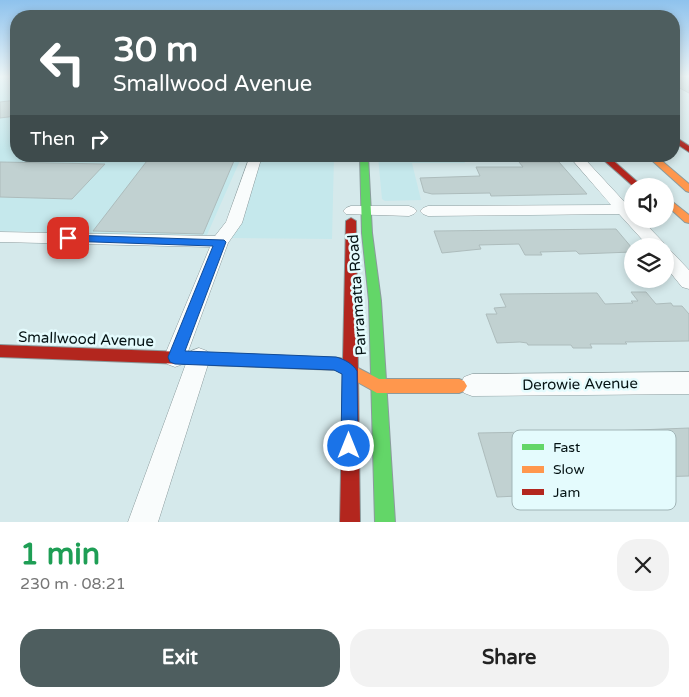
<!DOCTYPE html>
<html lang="en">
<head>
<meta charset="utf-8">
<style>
  :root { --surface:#fff; --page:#f2f2f2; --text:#222; --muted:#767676; --accent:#4e5e5f }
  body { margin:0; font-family:"Varela Round",sans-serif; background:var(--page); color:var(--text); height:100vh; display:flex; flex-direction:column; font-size:19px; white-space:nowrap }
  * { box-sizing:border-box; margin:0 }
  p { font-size:16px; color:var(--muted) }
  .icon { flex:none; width:28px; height:28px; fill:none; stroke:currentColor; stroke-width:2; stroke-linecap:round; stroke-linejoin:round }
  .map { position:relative; height:522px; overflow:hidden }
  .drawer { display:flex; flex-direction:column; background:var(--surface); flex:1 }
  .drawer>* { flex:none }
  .top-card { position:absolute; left:10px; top:10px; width:670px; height:152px; border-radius:20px; box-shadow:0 2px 8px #0003; background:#4e5e5f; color:#fff; overflow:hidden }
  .controls { position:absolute; left:624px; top:178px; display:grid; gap:10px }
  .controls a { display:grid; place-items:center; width:50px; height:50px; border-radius:50%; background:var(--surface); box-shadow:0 2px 8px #0003; font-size:25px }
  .pin { position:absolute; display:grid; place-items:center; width:42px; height:42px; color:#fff; margin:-21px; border-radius:10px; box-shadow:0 2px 8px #0006 }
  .me { position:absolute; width:55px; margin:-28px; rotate:0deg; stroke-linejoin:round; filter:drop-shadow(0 0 4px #0008) }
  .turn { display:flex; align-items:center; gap:18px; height:105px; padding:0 20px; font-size:22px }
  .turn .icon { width:65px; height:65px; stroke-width:2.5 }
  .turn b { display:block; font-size:35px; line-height:42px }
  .then { display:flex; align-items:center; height:48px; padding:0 20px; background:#0003; gap:10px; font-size:19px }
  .round { display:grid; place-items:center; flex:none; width:52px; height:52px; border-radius:20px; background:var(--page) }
  .head { display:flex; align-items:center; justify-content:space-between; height:85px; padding:0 20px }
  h1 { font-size:30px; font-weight:700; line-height:38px; color:#1e9e55 }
  .button { display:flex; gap:10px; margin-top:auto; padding:10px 20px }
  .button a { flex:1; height:58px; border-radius:20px; background:var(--accent); color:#fff; font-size:20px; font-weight:700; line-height:58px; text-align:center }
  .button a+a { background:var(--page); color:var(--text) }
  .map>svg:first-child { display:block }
</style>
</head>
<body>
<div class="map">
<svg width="689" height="522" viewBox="0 0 689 522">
  <rect width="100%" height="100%" fill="#d5e9eb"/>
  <!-- built -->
  <path fill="#c5e8ec" d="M0,77h16v79h226l-36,81 -206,-6z
    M262,156h72l-2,83 -101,-1z
    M378,156h84l3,7h-53l9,37 -36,1 -3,-2z"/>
  <!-- building -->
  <path fill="#c1d1d1" stroke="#adbcbc" d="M674,77h15v16l-15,-8z
    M16,100v16l-16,2v-16z
    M236,156l-33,78 -110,-3 57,-74z
    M0,162l105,2 -33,35 -72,-2z
    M519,162h40l28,32 -96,2 -1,-3 -58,1 -8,-2 -4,-14 60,-2 -4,-9h47z
    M616,229l16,19v4l-53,2 -3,-3 -36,1 2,3h-17l-6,-11 -40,1 2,4 -39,4 -8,-22z
    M631,292h15l10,12 15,-1 2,3h9l7,8v27l-64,1 2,2h-37l2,4h-19l-2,-3h-43l-1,-2 -7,-1 -23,1 -11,-29h11l-3,-6 12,-1 -6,-13 97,-1 8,11 28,-1 -2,-2h7z
    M689,428v48l-35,1 4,7h-17l-29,-53z
    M585,431l27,57 -41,1 7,17 -35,2 -5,-13 -41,2 -19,-64z"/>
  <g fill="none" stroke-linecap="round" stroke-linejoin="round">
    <defs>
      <path id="street" d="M250,156h12l-20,67 -14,20 -42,114 -3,7 -8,3 -8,-3 -3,-7 46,-110 -210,-5v-10l215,4 11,-14z
        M569,156h13l50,54v9h9l22,23 2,4v1l-17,-1 -29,-32 -191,2 -5,-2 -3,-3 3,-3 5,-2 183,-1z
        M351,206h58l5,2 3,3 -3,3 -5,2 -63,-2 -3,-3 3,-3z
        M665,249l6,2 18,19v19l-7,-2 -17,-21z
        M199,348l8,3 3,7 -52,164h-30l60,-164 3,-7z
        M689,372v22l-217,2 -8,-3 -4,-8 4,-8 8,-3z"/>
      <path id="fast" d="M360,156h8l4,77 9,68 14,221h-20l-6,-221 -7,-68z"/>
      <path id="slow" d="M647,156h9l33,28v8l-3,-1z
        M665,196l24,19v8l-4,-1 -20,-18z
        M339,358l40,21h80l5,2 3,5 -3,5 -5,2h-82l-43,-24 -2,-5 2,-5z"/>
      <path id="jam" d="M674,136l15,10v6l-15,-10z
        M599,156h9l34,30h-9z
        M351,218l5,3 4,301h-20l3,-153 -4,1 -339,-13v-12l339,13 4,1 3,-138z"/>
    </defs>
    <!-- street casing -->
    <use href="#street" stroke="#8b9b9d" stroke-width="1"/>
    <!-- fast casing -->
    <use href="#fast" stroke="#8b9b9d" stroke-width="2"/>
    <!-- slow casing -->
    <use href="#slow" stroke="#8b9b9d" stroke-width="2"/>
    <!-- jam casing -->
    <use href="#jam" stroke="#8b9b9d" stroke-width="2"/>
    <!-- street -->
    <use href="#street" fill="#f9fcfc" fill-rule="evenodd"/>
    <!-- fast -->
    <use href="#fast" fill="#63d668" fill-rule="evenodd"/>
    <!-- slow -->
    <use href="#slow" fill="#ff974d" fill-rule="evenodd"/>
    <!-- jam -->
    <use href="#jam" fill="#b3261e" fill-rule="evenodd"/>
  </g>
  <!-- sky -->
  <linearGradient id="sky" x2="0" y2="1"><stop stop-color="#8ec2ed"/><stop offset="0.51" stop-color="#ecf5f6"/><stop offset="1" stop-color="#ecf5f6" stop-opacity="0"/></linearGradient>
  <rect width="689" height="150" fill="url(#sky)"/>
  <!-- route -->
  <path fill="#1a73e8" stroke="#114b97" d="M68,235l156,5 2,2 -41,109 151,6c8,2 17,7 21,14l1,75 -3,7 -6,2 -6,-2 -2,-7 1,-72 -8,-4 -159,-6 -5,-2 -2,-5 45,-111 -148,-5 -2,-3z"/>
  <g text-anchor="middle" stroke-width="5" stroke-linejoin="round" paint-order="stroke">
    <!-- near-street labels -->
    <g font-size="15" fill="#051314" stroke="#e4fbfd">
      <text transform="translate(357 295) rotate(-94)" y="5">Parramatta Road</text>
      <text transform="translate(86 339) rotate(2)" y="5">Smallwood Avenue</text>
      <text transform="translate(580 384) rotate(-1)" y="5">Derowie Avenue</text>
    </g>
  </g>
  <!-- legend -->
  <rect x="512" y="430" width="164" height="80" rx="8" fill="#e4fbfd" stroke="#a1b5b7" stroke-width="1"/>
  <rect x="522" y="444" width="22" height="6" fill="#63d668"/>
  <rect x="522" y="466" width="22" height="7" fill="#ff974d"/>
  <rect x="522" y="489" width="22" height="6" fill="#b3261e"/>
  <g font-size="14" fill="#051314">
    <text x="553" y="452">Fast</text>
    <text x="553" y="474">Slow</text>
    <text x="553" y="497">Jam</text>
  </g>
</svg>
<div class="controls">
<a><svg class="icon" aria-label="sound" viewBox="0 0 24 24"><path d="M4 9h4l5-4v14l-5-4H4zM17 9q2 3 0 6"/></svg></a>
<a><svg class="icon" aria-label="layers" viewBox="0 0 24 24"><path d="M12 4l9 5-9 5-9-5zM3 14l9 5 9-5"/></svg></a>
</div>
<div class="pin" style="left:68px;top:238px;background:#d93025"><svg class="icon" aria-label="arrive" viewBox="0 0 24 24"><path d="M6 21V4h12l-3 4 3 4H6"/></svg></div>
<svg class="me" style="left:349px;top:446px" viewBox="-20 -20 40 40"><circle r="17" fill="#1a73e8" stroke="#fff" stroke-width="3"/><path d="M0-11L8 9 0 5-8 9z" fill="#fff"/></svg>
<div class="top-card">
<div class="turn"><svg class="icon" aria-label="left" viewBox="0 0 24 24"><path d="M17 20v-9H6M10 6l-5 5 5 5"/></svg><div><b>30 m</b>Smallwood Avenue</div></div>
<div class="then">Then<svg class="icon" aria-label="right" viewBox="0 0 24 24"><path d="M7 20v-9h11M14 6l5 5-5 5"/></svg></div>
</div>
</div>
<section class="drawer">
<div class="head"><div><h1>1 min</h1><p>230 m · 08:21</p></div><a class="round"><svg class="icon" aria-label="close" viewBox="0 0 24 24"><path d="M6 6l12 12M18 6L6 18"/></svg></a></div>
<div class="button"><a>Exit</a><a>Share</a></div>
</section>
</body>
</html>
